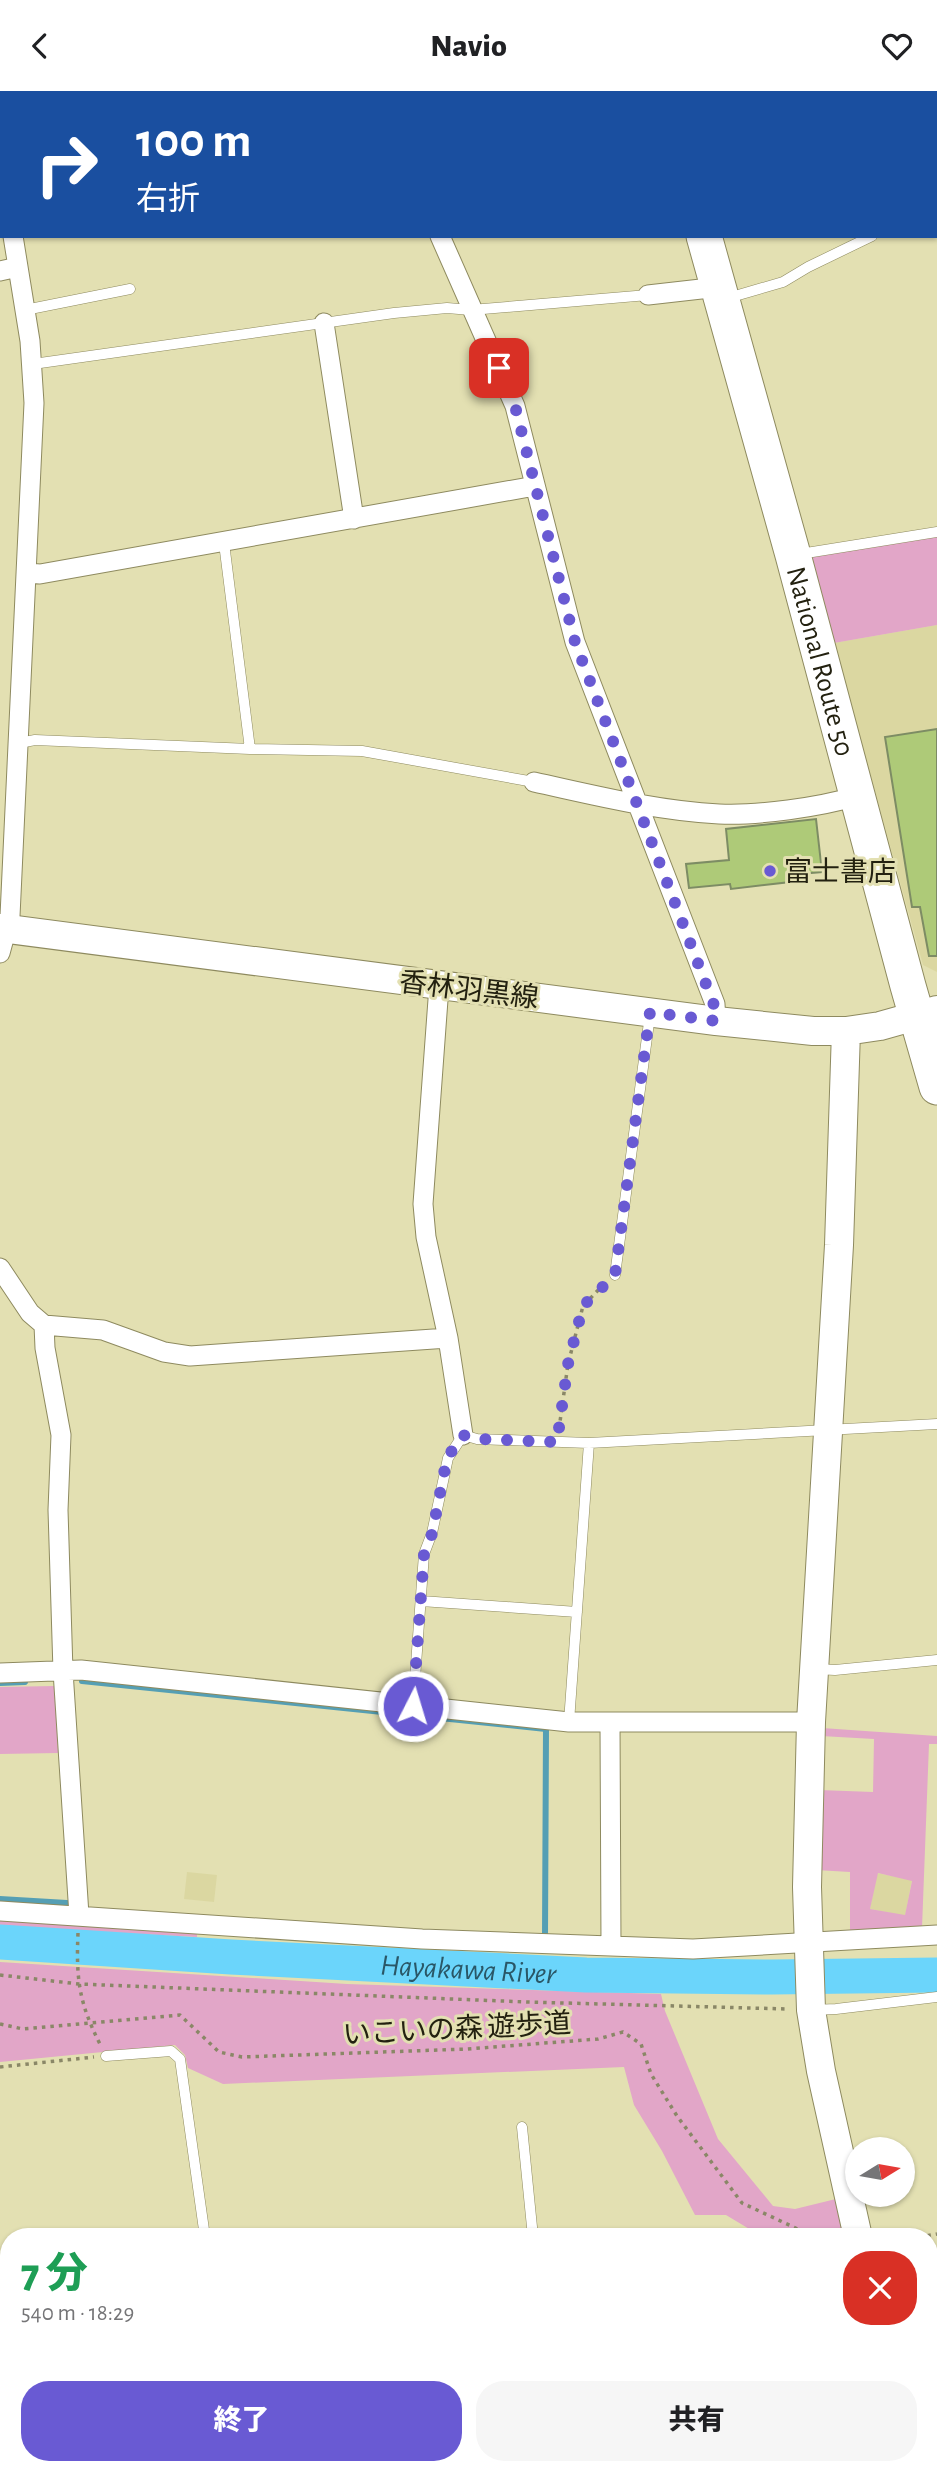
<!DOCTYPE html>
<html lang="ja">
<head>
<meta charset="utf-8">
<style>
  :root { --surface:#fff; --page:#f6f6f6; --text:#202124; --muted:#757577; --accent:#695ad3 }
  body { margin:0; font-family:"Alegreya Sans","Noto Sans JP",sans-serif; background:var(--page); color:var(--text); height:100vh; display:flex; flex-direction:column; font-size:26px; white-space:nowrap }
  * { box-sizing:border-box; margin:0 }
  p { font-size:23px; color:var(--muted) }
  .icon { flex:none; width:38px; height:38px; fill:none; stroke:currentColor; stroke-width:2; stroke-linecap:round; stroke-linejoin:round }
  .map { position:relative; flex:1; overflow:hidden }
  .details { position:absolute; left:0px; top:2137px; width:938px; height:247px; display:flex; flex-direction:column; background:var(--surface); border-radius:28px 28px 0 0; box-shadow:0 2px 5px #0004 }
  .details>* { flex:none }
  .banner { position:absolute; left:0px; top:0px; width:938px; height:147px; box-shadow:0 2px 5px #0004; background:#1a4fa0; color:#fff; overflow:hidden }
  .needle { width:46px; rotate:79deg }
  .fabs { position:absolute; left:845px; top:2046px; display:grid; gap:14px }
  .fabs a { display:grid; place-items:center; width:70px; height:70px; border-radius:50%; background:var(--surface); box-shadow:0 2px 5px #0004; font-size:35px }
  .pin { position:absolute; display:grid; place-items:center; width:60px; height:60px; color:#fff; margin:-30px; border-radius:14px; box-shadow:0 4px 10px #0006 }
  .me { position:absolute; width:77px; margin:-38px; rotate:5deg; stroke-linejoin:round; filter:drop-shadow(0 0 5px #0008) }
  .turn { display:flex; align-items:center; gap:24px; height:147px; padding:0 21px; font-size:32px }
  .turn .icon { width:91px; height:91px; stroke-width:2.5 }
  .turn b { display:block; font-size:49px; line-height:60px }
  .round { display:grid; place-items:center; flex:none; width:74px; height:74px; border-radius:28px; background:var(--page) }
  .headline { display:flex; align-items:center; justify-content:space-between; height:119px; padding:0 21px }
  h1 { font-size:42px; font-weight:800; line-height:52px; color:#1e9e55 }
  .action { display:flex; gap:14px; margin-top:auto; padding:14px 21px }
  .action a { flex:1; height:80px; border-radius:28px; background:var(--accent); color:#fff; font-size:28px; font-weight:800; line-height:80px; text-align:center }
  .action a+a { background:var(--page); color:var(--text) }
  header { display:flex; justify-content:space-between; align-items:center; height:91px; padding:0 21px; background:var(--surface); font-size:32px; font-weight:800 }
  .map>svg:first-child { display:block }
</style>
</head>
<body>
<header><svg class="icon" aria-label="back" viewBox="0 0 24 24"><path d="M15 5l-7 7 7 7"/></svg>Navio<svg class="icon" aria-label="heart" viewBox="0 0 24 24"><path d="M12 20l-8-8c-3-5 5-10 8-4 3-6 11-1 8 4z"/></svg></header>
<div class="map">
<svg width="937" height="2383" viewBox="0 0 937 2383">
  <rect width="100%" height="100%" fill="#e3e0b2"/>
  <!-- built -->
  <path fill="#dbd7a1" d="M937,534v347l-14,-7 -89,-322z
    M187,1781l30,3 -3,27 -30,-3z
    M877,1782l35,7 -7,36 -35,-7z
    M9,2327v48h284l1,8h-293l-1,-55z"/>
  <!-- green -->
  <path fill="#e2a6c8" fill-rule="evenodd" d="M937,445v89l-103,18 -22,-86z
    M55,1595l3,67 -58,1v-67z
    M822,1637l115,8v8h-8l-7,184 -72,5v-61l-34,-2 3,-80 54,2 1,-53 -53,-3zM878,1782l34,8 -7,34 -35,-6z
    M0,1825l197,11v10l-197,-10z
    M0,1871l347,22 314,10 4,17 53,128 55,67 22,3 45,-11 9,38h-88l-35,-21h-31l-33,-64 -28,-46 -10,-38 -401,17 -35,-16 -3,-13 -10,-10 -175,17z"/>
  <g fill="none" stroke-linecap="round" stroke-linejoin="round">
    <!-- stream -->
    <path stroke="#559fb4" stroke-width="6" d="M82,1590l464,48 -1,206
      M0,1592l25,-1
      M0,1808l67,4
      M586,1873v11"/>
    <!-- river -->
    <path stroke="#6bd5fb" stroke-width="35" id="s1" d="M0,1851l231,15 355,18 186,2 165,-2"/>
  </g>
  <!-- building -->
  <path fill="#aeca78" stroke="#7d8c64" stroke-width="2" d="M937,638v227h-8l-9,-49h-8l-27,-170z
    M816,728l6,53 -23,2v7l-68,8 -1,-5 -41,4 -3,-24 43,-4 -3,-31z"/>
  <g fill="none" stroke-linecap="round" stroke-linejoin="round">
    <defs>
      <path id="lane" d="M484,0l1,2
        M936,129h1
        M728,207l55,-16 25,-15 64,-31
        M25,219l105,-21
        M33,273l361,-51 53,-5 24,2 177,-15
        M224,452l26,206
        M800,463l137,-22
        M19,652l16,-3 215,9 112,2 172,31
        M615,1184l35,-260
        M421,1510l156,11
        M816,1578l19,1 102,-10
        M413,1615l11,-152 8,-21 16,-75 15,-23 14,4 112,4 348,-19
        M569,1631l20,-279
        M812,1919l24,-1 101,-12
        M106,1965l65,-5 9,8 25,178
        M522,2036l11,110
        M884,2375v8"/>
      <path id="street" d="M363,0l1,2
        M0,70l2,10
        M440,145l75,170 60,236 140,362 1,17
        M0,180l18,-4
        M648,204l53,-6 16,-4
        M324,232l30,196
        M27,482l13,1 495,-88
        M534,691c60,13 123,29 185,32 38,2 101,-7 138,-18
        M0,862l10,-37 24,-513 -4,-62 -17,-105
        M439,895l-16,218 3,33 22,101 15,97
        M0,1177l30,45 14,12 59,5 61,22 26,4 258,-18
        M44,1234l1,23 16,87 -3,75 5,161 16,244
        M0,1582l81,-3 488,52h242
        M610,1631l1,223
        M0,1820l422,28 271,10 244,-14
        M929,2261l8,7
        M0,2316l9,-1
        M301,2375l1,8"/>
      <path id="secondary" d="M0,837l716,93 97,10h33l34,-5 57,-16
        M846,940l-7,214 -28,477 -4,165 4,123 10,61 37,166
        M818,2383l4,-8"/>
      <g id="highway">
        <path d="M663,0v2"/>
        <path id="s2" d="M704,145l89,319 115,431 29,101"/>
      </g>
    </defs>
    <!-- lane casing -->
    <use href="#lane" stroke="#8e8a5f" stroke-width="11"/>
    <!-- street casing -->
    <use href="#street" stroke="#8e8a5f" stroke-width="21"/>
    <!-- secondary casing -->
    <use href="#secondary" stroke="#8e8a5f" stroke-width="30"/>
    <!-- highway casing -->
    <use href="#highway" stroke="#8e8a5f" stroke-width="37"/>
    <!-- path -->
    <path stroke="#8a8767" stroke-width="3.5" stroke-dasharray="3.5 5" stroke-linecap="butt" d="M559,1338l9,-65 15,-58 21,-22
      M78,1842c-2,46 1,70 22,111
      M0,1884l79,9 448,18 261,7
      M0,1933l23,5 157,-14 39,37 23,5 225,-8 131,-10 25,-7 18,12 10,30 26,42 65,87 60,28 31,-1
      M0,1976l94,-10
      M919,2146l18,-3"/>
    <!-- lane -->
    <use href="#lane" stroke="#fff" stroke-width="10"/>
    <!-- street -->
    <use href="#street" stroke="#fff" stroke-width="19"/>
    <!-- secondary -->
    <use href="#secondary" stroke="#fff" stroke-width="28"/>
    <!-- highway -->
    <use href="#highway" stroke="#fff" stroke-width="35"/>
  </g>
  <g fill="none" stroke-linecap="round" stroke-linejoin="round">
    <!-- route -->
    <path stroke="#695ad3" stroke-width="12" stroke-dasharray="0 21.6" d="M413,1615l11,-152 8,-20 15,-76 16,-23 14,4 80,3 11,-78 15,-58 32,-31 35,-263 66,9 1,-8 -142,-371 -60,-236 -16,-38"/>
  </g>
  <!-- markers -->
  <circle fill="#695ad3" stroke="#e3e0b2" stroke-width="2.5" cx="770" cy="780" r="7"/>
  <g text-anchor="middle" stroke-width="6" stroke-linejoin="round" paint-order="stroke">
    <!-- street labels -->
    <g font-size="28" fill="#232110" stroke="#e3e0b2">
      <text dy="10" stroke="none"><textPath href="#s2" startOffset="441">National Route 50</textPath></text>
      <text transform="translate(469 898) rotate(7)" y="10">香林羽黒線</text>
      <text transform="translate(457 1937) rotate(-3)" y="10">いこいの森 遊歩道</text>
    </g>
    <!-- poi labels -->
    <g font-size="28" fill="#232110" stroke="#e3e0b2" text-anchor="start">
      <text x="784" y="790">富士書店</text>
    </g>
    <!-- water labels -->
    <g font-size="30" font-style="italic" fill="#2a5767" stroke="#e3e0b2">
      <text dy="10" stroke="none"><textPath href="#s1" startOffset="469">Hayakawa River</textPath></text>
    </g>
  </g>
</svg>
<div class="fabs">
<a><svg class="needle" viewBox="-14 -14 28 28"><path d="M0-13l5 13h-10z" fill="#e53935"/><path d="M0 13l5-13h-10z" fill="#757577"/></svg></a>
</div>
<div class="pin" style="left:499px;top:277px;background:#d93025"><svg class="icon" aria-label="arrive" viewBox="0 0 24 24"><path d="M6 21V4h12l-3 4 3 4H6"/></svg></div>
<svg class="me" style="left:413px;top:1615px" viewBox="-20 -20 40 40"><circle r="17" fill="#695ad3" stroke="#fff" stroke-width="3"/><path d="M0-11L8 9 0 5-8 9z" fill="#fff"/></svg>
<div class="banner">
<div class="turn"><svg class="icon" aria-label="right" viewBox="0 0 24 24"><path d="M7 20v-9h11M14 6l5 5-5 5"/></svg><div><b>100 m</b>右折</div></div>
</div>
<section class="details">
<div class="headline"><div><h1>7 分</h1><p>540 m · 18:29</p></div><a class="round" style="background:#d93025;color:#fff"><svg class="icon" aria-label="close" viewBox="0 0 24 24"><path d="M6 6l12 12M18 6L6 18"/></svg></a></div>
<div class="action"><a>終了</a><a>共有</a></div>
</section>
</div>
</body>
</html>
